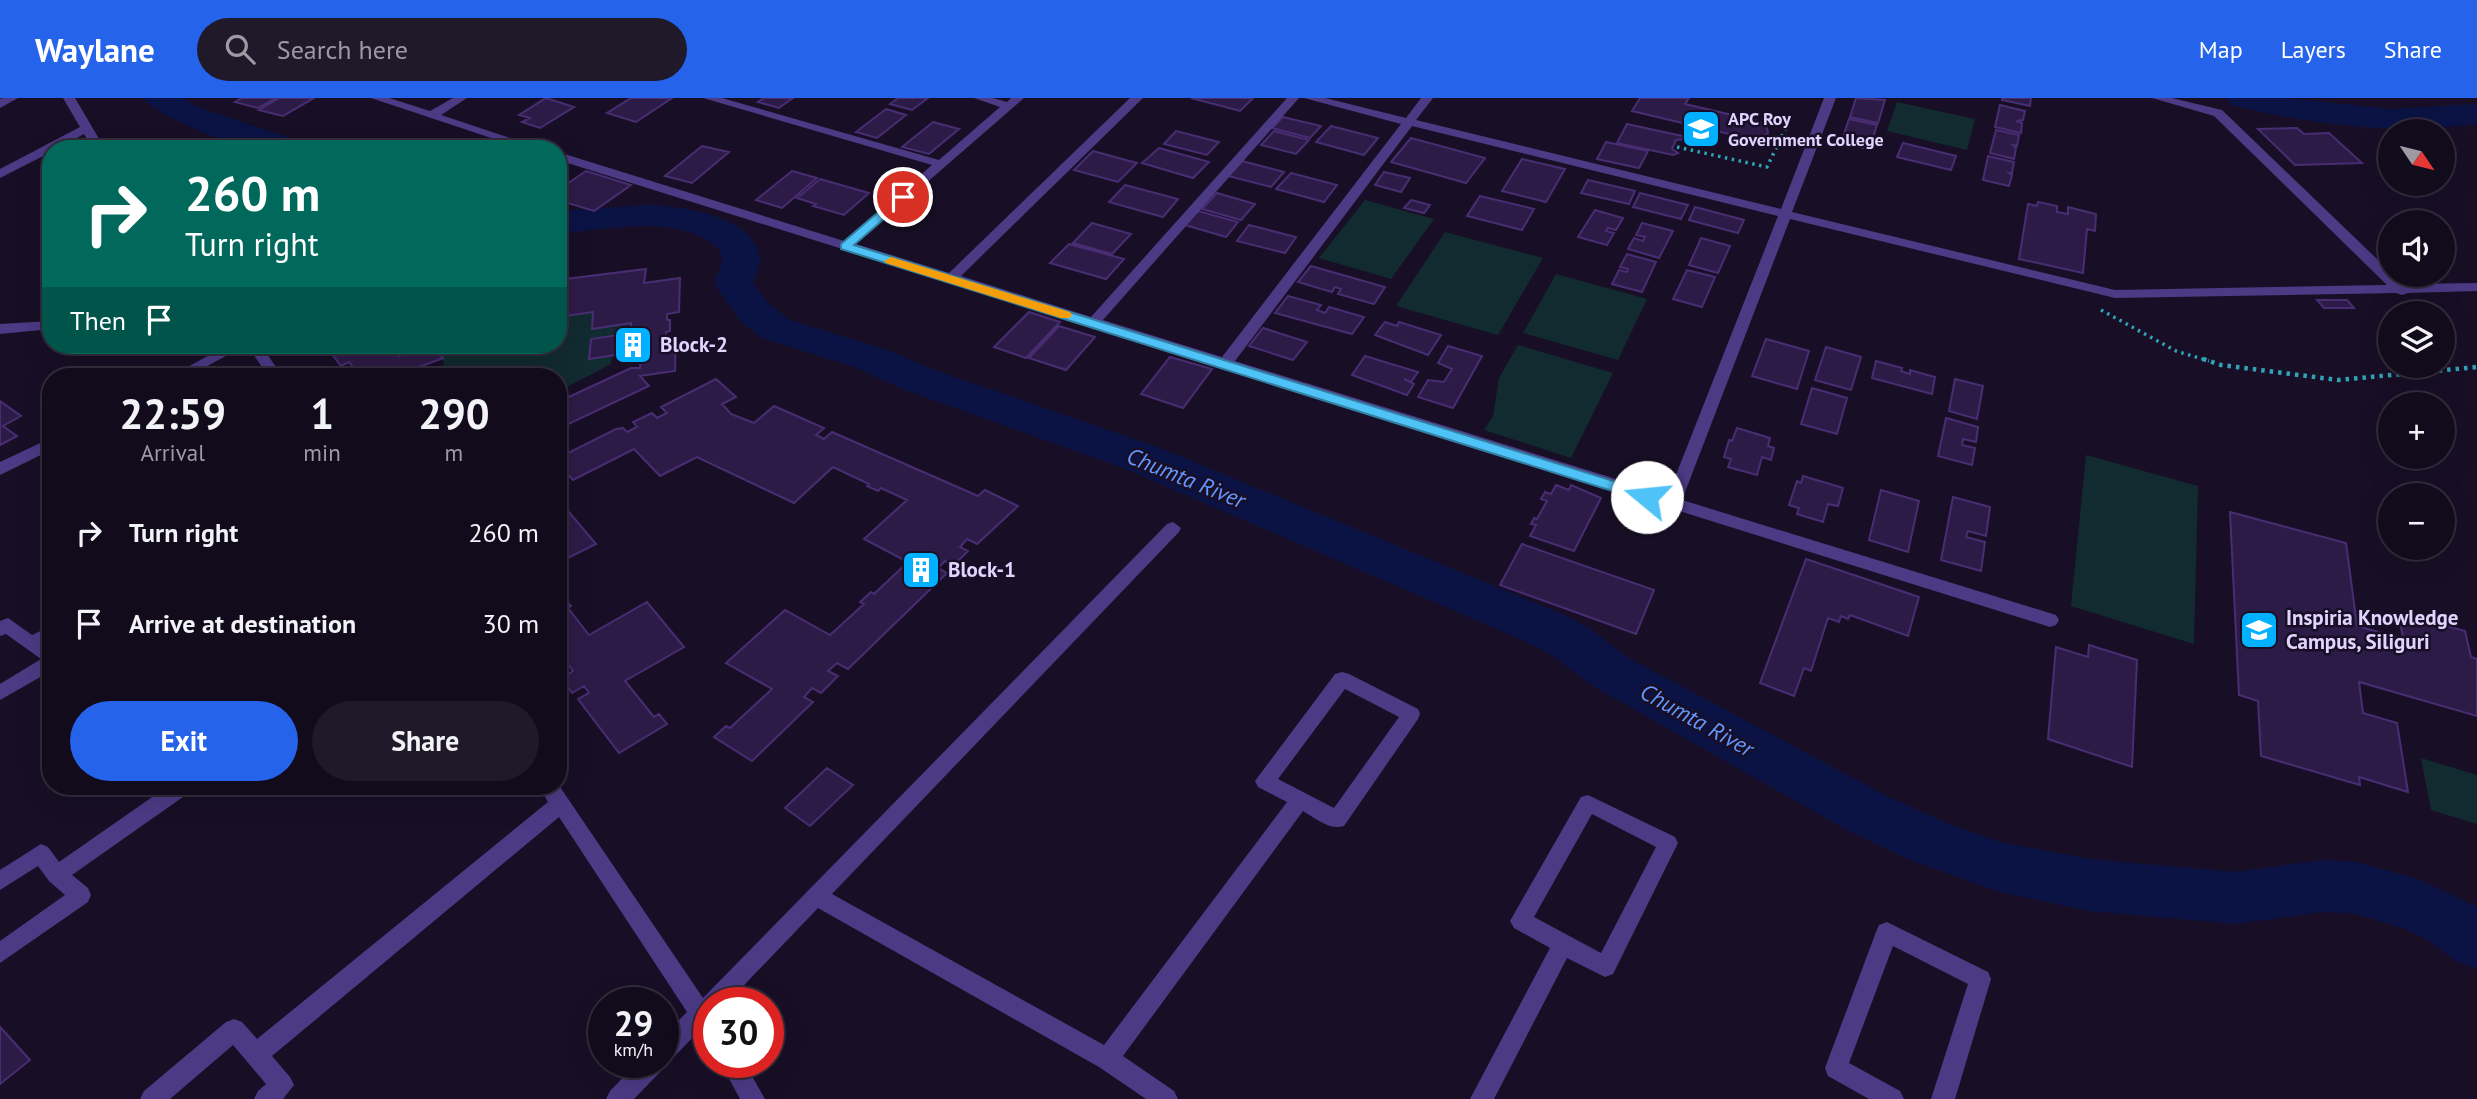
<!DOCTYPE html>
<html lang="en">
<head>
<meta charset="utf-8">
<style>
  :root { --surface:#120b1c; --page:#1f1929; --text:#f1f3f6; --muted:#9c9ba3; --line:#312b3b; --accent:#2563eb }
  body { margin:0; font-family:"PT Sans",sans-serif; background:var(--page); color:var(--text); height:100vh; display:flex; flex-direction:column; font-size:26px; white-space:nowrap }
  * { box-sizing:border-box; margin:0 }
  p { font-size:23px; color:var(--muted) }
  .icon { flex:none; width:38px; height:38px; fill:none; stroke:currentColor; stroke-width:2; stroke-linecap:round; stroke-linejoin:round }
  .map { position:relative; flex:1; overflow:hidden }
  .details { position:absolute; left:42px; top:270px; width:525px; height:427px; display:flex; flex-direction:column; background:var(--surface); border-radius:28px; box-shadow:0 7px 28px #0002,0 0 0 2px var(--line) }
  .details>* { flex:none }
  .banner { position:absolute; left:42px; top:42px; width:525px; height:214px; border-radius:28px; box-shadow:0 7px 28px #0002,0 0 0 2px var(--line); background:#00695c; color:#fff; overflow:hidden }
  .needle { width:46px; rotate:125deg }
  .tools { position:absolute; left:2378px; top:21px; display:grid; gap:14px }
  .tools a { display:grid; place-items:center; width:77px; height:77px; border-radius:50%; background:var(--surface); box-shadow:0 7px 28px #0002,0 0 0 2px var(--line); font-size:35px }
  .speed { position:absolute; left:588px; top:889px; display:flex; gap:14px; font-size:35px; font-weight:700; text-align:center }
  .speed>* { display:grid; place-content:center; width:91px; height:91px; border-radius:50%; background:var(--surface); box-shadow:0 7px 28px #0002,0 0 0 2px var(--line); line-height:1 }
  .speed small { font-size:18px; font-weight:400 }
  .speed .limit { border:10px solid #d22; background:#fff; color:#111 }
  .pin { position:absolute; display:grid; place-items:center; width:60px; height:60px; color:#fff; margin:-30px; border:4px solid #fff; border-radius:50%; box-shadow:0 2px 7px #0007 }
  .me { position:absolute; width:77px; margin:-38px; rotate:287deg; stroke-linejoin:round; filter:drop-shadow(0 0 5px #0008) }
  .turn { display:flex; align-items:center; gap:24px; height:147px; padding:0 28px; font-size:32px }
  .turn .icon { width:91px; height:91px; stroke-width:2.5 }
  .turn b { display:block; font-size:49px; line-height:60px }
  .then { display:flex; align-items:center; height:66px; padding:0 28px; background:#0003; gap:14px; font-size:26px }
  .eta { display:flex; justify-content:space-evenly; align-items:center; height:119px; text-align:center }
  .eta b { font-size:42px; font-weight:600; line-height:49px }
  .action { display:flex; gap:14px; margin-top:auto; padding:14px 28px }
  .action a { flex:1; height:80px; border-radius:42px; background:var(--accent); color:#fff; font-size:28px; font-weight:600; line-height:80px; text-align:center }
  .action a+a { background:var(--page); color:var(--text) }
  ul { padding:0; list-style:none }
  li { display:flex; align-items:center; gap:21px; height:91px; padding:0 28px }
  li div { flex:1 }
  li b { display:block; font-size:26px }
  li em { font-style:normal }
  header { display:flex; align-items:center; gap:42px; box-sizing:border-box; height:98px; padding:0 35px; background:var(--accent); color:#fff }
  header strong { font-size:33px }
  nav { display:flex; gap:38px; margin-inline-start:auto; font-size:24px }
  .search { width:490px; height:63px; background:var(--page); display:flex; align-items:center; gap:18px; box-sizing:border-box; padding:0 24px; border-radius:38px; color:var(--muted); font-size:26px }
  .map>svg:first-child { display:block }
</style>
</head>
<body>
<header>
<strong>Waylane</strong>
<div class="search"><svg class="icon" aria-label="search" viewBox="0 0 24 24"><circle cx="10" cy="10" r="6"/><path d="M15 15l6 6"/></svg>Search here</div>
<nav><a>Map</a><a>Layers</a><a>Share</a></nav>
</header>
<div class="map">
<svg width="2477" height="1001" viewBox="0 0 2477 1001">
  <rect width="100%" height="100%" fill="#180f26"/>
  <!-- green -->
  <path fill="#122b30" d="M1897,4l78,17 -8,31 -80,-19z
    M1365,102l69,19 -43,60 -72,-21z
    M1445,134l98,26 -45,77 -102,-29z
    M1556,176l91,25 -29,61 -95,-27z
    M593,214l-1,17 39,-6v10l-40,6 -1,20 22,-3 -1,8 -48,25 -5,2v-15h-133l20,-12 -14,-19h127v-28z
    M1518,247l95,28 -42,85 -87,-28 9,-14 6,-38z
    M2086,357l112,31 -4,158 -123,-38z
    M2421,660l56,17v49l-46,-14z"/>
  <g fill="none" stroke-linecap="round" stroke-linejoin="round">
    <!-- river -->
    <path fill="#0a1344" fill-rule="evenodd" d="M143,0h40l12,8 107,36 5,7c-16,0 -33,1 -50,0 -23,-3 -100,-32 -114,-51z
      M2226,0h62l102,11 87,-5v20c-84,11 -164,1 -246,-19z
      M644,107c32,0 110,10 116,52 1,9 -4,17 -7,26l15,20 22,17 97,30 48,20 225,78 407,168 25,14 35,27 260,139 62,28 51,18 89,17 147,13 87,-12 33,2 62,17 59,28v62l-21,-8 -27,-20 -24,-12 -49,-15 -33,-2 -87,12 -147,-13 -89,-19 -88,-31 -65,-31 -256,-145 -35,-27 -25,-14 -403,-174 -223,-80 -48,-22 -95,-30 -22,-17 -26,-38 8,-20 -2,-13c-42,-39 -111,-19 -162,-17v-22z"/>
  </g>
  <!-- building -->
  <path fill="#2d1b47" stroke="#492d73" stroke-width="2" d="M242,0h34l-18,10 -23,-6z
    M279,0h35l-31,18 -24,-6z
    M546,0l28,9 -34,21 -18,-6 8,-4 -11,-3z
    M631,0h41l-36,24 -29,-9z
    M764,0h29l-14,10 -21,-6z
    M898,0h30l-16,12 -22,-6z
    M1191,0h62l-13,13z
    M1640,0h49l-4,6 73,17 9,6 1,6 -6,5 -12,1 -118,-28z
    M1856,0l29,2 -7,23 -28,-6z
    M2002,0h29l-1,8 -28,-6z
    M2000,7l25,6 -2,9 -7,1 6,2 -1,10 -26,-6z
    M886,11l20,6 -29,23 -21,-6z
    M1283,19l38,9 -11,12 -38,-10z
    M1849,21l28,6 -8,24 -28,-6z
    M933,24l26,7 -30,25 -27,-7z
    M1627,26l55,12 3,3 -9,1 -4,9 6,4 -5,2 -56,-12z
    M1331,28l47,12 -14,17 -48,-13z
    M2297,30l7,6 25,-1 33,30 -67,2 -37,-36z
    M1996,32l23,5 -2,11 -4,-1 3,3 -2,11 -24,-6z
    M1176,33l43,11 -12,13 -43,-11z
    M1274,33l35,9 -13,14 -35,-9z
    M1411,40l74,20 -19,25 -75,-21z
    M1606,44l42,9 -9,17 -42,-9z
    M1903,45l53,13 -5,14 -54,-13z
    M702,48l27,6 -37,31 -27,-7z
    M1159,50l50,14 -16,16 -51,-15z
    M1093,53l44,12 -19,19 -44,-12z
    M1988,58l26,6 -2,11h-3l3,2 -3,11 -26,-6z
    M1522,61l43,10 -19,33 -44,-11z
    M1242,63l42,11 -13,15 -43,-11z
    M586,73l45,14 -37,26 -36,-11v-10z
    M792,73l25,7 -35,30 -26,-8z
    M1384,74l26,6 -9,14 -26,-7z
    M1291,75l46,12 -13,17 -48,-13z
    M820,81l49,14 -25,22 -31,-9 3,-2 -19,-6z
    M1588,82l47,11 -6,13 -48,-11z
    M1125,87l53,14 -15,18 -54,-15z
    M1217,95l38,11 -14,16 -39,-11z
    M1640,95l48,12 -7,14 -48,-12z
    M1480,98l54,13 -12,21 -55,-14z
    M1411,102l19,5 -6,8 -20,-5z
    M2038,104l19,4v6l11,2v-7l28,7 -1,17 -8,-2 -4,44 -64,-14 9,-55 9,2z
    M1695,109l49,13 -6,13 -49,-13z
    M1595,112l28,8 -7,12 -8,-2 -2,3 8,2 -7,12 -29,-8z
    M1198,113l40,11 -12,15 -41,-12z
    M1092,125l39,11 -19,20 -39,-11z
    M1642,125l31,8 -14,27 -31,-9 6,-11 9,3 2,-4 -9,-2z
    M1249,127l47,12 -11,16 -48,-12z
    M1701,140l29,8 -12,27 -29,-8z
    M1069,146l55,15 -18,20 -56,-16z
    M1627,156l29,8 -14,30 -30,-8 7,-14 8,2 1,-3 -8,-2z
    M1311,168l74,21 -11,17 -36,-10 3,-5 -6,-2 -3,5 -34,-10z
    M646,171l-2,14 36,-5 -1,34 -12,2v6h3v11l-4,1v6l10,-2 -1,35 -35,5 9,10 -91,43v-27l73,-34h9l1,-17 -52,8 2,-20 40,-6v-10l-39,6 1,-17 -35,5v-37z
    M1687,172l28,7 -13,30 -29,-8z
    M1288,198l33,9 -4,5 8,3 4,-6 35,10 -12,17 -77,-21z
    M2317,202h30l7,8h-30z
    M1029,214l31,10 -34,36 -32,-11z
    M1385,224l12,4 2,-4 42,13 -13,20 -53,-20z
    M1059,228l36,11 -29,33 -37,-12z
    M1263,230l44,14 -14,18 -44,-14z
    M1766,241l43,12 -12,38 -45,-13z
    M325,247h84l-15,5 5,6 32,-11 12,13 -48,18h-40l-5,-6 4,-2 -5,-6 -8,4z
    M1448,248l34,10 -29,52 -35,-11 10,-17 16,2 8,-13 -14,-6z
    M1826,249l35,10 -10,33 -36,-10z
    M1365,258l53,16 -7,10 -7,-3 10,5 -7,11 -55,-20z
    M1170,259l42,12 -29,39 -42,-14z
    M1876,263l26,7 -1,3 9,3v-4l25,7 -3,17 -60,-16z
    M716,281l20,18 -14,7 9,10 23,9 20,-17 50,22 -8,7 8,4 8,-7 146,64 7,-6 33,16 -41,38 -10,-5 -7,8 8,4 -14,14 -9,-4 -7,7 9,5 -99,96 -11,-6 -9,8 10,5 -17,17 -9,-5 -8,9 9,5 -61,59 -38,-24 12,-11 4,2 42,-39 -46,-26 59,-53 45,25 34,-31 -4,-2 11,-10 3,2 34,-32 -44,-23 43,-39 -26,-12 -3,3 -11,-5 2,-2 -36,-17 -39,36 -97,-46 -37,19 -26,-27 -61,31 -15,-16v-6l58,-29 7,-1 4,4 10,-5 -4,-5 19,-9 5,5 10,-5 -6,-6z
    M1955,281l28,7 -6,33 -28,-8z
    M1812,290l35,10 -10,36 -36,-10z
    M0,303l21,15 -18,10 14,10 -17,9z
    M1946,320l32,9 -2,15 -13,-3 -1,6 13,3 -3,17 -34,-9z
    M1737,330l33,10 -2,8 6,2 -3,12 -9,-3 -5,18 -29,-8 3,-8 -7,-2 5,-17 3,1z
    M1803,378l40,12 -5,18 -10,-2 -5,18 -26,-8 2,-6 -10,-3 8,-24 4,2z
    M1556,387l13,5 2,-5 30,13 -27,53 -44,-15 6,-11 -5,-1 3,-6 3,1 10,-18 -6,-2 4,-7 6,2z
    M1881,392l38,11 -11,51 -39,-12z
    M1953,399l37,10 -4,29 -18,-5 -2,6 19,5 -4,29 -40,-11z
    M563,407l33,39 -38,19v-55z
    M2230,414l116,31 11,83 46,13 -4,-26 66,18 6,26 6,2v57l-118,-34 4,31 34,10 11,69 -49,-15 1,8 -99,-29 -3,-55 -19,-6z
    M1522,446l132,46 -18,44 -136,-49z
    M1806,461l113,38 -11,39 -58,-21 -2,4 -7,-3 -2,6 -11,-4 -17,53 -7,-3 -10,28 -34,-13z
    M558,499h5l8,9 -3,2 21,27 58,-33 37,45 -59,34 29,36 5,-3 8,10 -48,29 -41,-54 11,-6 -5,-7 -12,7 -10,-15 11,-7 -6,-8 -9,6z
    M2089,547l48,15 -5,107 -84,-28 8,-92 32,10z
    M827,670l26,17 -43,41 -25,-18z
    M0,929l30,33 -30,24z"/>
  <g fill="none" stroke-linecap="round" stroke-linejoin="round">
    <!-- path-far1 -->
    <path stroke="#30a3b7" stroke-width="3.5" stroke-dasharray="2.5 4.5" stroke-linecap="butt" d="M1677,49l90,20 21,-44
      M2101,212l75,41 33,10"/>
    <!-- path -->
    <path stroke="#30a3b7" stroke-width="4.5" stroke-dasharray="3.5 5" stroke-linecap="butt" d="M2203,261l18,6 117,15 139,-13"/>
    <!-- minor -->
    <path fill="#4c3a85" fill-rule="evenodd" d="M3,0h15l-18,10v-9z
      M63,0h12l30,51h-12l-9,-15 -27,15h-6v3l-51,26v-9l80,-42z
      M371,0h18l41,13 23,-13h14l-26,17 102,34h-19z
      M703,0h19l217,62 61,-53 -26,-9h19l14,4 4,-4h13l-168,146 93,29 181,-175h13l-182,178 130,41 196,-219h12l-196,222 119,37 179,-233 -97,-26h21l81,20 15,-20h12l-17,22 365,89 43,-111h12l-44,114 323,78 272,-5 -173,-169 -62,-18h20l50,12 181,174 74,-1v8l-69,2 -6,2 -6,-2 -281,5 -325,-79 -108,281 374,115 3,5 -3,5 -6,2 -374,-117 -10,-1 -2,-3 -1106,-346v-8l286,89 88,-76zM1412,28l366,90 -110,279 -433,-134z
      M51,223v8l-51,5v-10z
      M228,247h18l-57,31h-18z
      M247,247h14l21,31h-14z
      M51,340v12l-51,25v-13z
      M1173,424l8,6 -2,4 -347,362 272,151 183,-243 -29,-15 -3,-6 80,-107 7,-2 7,2 69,35 2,5 -2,5 -74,107c-14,5 -29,-8 -41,-15l-180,245 51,35 4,8h-32l-47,-32 -281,-159 -91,95h-18v34l-10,-6 -28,29 -6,2 -3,8 -28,29h-28l4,-8 28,-29h25v-26l24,-24 -128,-195 -287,239 18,21 4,8 -11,14h-29l4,-8 8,-7 -33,-39 -63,54h-30l4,-8 82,-69 8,-3 8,3 15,17 291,-237 -9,-16h19v-2l145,214 464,-474zM1345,591l54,28 -65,91 -56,-29z
      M8,520l24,17 19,-9v16l-5,2 5,4v23l-51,29v-16l41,-25 -35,-25 -6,2v-15z
      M168,688h25l-3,6 -118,83 16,13 3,7 -3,7 -88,61v-22l65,-46 -16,-14 -11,-15 -38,24v-20l41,-26 7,3 11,15z
      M1588,697l87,42 3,6 -65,131 -8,3 -38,-19 -73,141h-24l80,-151 -36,-20 -4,-7 71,-124zM1592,716l64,33 -55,106 -67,-36z
      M1887,824l101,50 3,7 -36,120h-24l37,-115 -75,-38 -44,117 51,28 4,8h-35l-41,-23 -3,-8 51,-136 3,-7z
      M720,964h24l21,37h-25z"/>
  </g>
  <!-- route -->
  <path fill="#4fc3f7" stroke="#337fa1" stroke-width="2" d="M898,97l11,2 -55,48 798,248 2,4 -7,5 -6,-2 -800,-251v-5z"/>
  <!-- slow -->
  <path fill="#f59e0b" d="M891,159l179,55 2,3 -2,3h-9l-175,-55 -2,-2z"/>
  <!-- icons -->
  <defs>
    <symbol id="university-square" viewBox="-11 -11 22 22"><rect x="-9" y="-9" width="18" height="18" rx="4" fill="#01b0fe" stroke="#180f26"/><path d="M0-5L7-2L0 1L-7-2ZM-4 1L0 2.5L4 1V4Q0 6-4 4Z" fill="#fff"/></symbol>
    <symbol id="building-square" viewBox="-11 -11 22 22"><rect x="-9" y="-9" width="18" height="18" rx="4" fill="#01b0fe" stroke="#180f26"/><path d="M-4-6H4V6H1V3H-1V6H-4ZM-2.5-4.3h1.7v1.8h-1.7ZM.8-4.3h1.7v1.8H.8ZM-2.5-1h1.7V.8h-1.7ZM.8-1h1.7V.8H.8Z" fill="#fff"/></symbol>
  </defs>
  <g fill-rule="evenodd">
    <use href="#university-square" x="1679" y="9" width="44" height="44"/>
    <use href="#building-square" x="611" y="225" width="44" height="44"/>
    <use href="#building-square" x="899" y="450" width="44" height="44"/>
    <use href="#university-square" x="2237" y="510" width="44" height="44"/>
  </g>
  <g text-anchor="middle" stroke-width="5" stroke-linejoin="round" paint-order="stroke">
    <!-- far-poi labels -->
    <g font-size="18" font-weight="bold" fill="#e2d4ff" stroke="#180f26" text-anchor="start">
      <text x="1728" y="27">APC Roy<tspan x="1728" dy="21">Government College</tspan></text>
    </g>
    <!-- poi labels -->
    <g font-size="21" font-weight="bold" fill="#e2d4ff" stroke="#180f26" text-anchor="start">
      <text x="660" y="254">Block-2</text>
      <text x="948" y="479">Block-1</text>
      <text x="2286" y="527">Inspiria Knowledge<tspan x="2286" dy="24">Campus, Siliguri</tspan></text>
    </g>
    <!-- water labels -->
    <g font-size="23" font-style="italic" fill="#6396fe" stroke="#180f26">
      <text transform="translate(1186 380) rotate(22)" y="8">Chumta River</text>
      <text transform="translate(1697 622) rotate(29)" y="8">Chumta River</text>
    </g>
  </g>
</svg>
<div class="tools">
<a><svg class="needle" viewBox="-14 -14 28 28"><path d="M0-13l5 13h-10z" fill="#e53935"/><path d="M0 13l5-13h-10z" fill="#9c9ba3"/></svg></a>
<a><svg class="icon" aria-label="sound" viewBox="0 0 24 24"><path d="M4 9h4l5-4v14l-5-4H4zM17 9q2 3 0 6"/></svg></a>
<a><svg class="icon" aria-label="layers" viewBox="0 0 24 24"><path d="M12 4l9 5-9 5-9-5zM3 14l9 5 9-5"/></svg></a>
<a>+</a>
<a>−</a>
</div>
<div class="speed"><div>29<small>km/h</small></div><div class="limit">30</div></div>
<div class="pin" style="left:903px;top:99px;background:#d93025"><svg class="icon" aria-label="arrive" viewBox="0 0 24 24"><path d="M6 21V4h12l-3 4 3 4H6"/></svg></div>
<svg class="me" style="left:1647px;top:399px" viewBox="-20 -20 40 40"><circle r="19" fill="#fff"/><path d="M0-13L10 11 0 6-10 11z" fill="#4fc3f7"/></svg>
<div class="banner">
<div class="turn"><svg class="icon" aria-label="right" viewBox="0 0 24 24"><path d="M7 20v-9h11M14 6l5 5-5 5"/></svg><div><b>260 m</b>Turn right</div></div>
<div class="then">Then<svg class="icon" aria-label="arrive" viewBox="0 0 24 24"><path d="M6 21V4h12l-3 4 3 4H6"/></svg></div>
</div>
<section class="details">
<div class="eta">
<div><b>22:59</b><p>Arrival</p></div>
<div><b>1</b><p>min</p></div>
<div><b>290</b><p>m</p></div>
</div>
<ul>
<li><svg class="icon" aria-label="right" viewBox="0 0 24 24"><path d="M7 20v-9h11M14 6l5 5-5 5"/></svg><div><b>Turn right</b></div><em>260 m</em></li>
<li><svg class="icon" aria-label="arrive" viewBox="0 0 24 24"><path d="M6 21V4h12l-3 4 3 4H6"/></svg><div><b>Arrive at destination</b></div><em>30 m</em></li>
</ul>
<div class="action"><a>Exit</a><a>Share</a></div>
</section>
</div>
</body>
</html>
